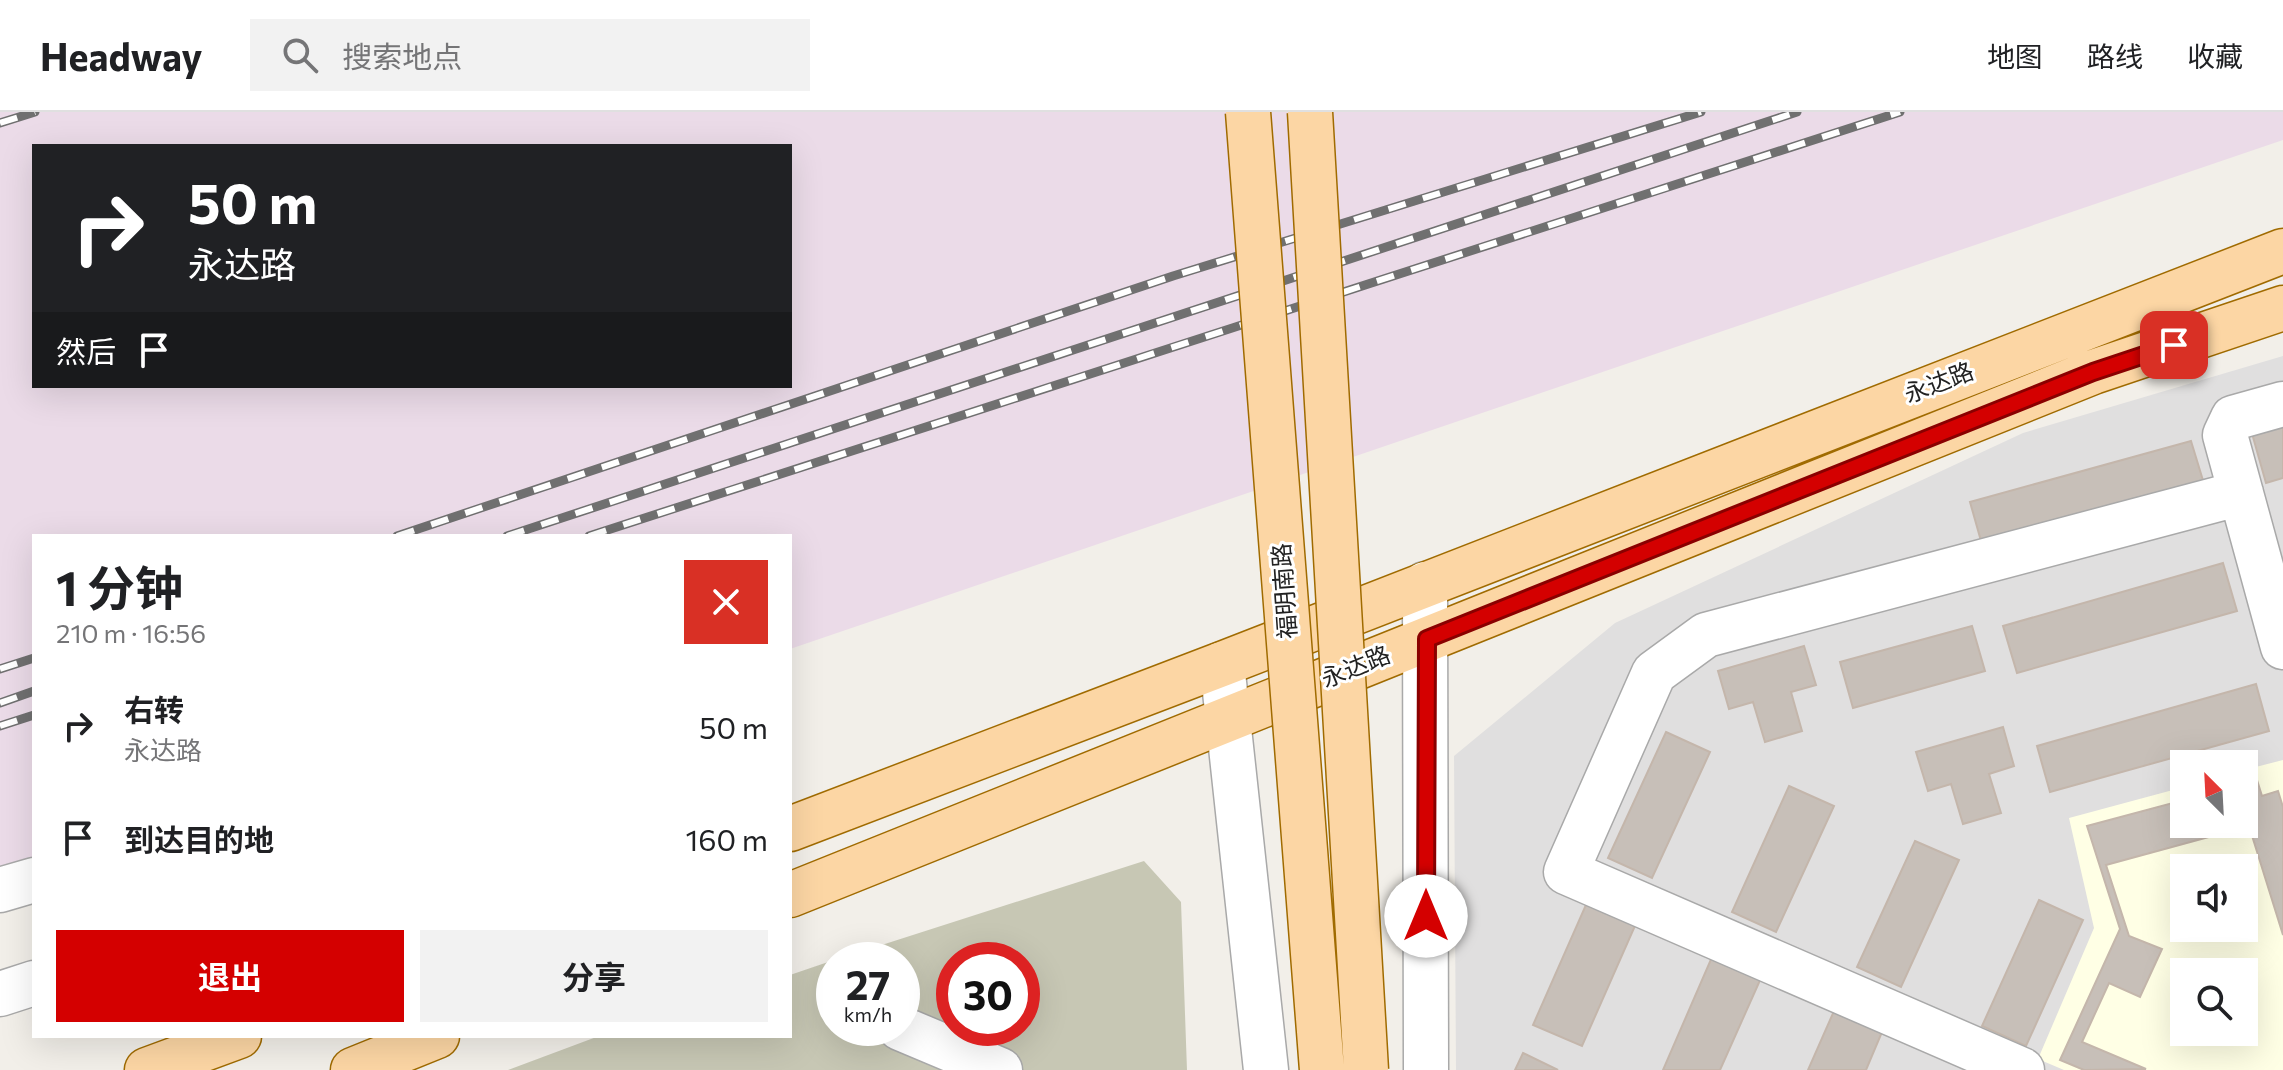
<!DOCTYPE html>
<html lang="zh">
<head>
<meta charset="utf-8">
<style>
  :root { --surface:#fff; --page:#f2f2f2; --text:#202124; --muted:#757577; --line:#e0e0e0; --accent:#d40000 }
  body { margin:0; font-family:Commissioner,"Noto Sans SC",sans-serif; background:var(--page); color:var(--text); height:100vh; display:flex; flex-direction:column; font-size:30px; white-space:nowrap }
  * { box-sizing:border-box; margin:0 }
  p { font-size:26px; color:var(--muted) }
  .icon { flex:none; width:44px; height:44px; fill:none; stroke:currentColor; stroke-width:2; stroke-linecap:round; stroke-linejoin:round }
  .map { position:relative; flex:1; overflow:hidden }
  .side { position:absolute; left:32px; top:422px; width:760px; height:504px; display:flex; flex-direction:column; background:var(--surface); border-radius:0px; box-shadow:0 8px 32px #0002 }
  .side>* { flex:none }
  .top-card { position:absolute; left:32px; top:32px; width:760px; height:244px; border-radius:0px; box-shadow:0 8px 32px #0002; background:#202124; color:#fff; overflow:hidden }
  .needle { width:52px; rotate:336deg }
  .buttons { position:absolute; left:2170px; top:638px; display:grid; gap:16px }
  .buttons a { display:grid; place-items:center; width:88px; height:88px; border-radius:0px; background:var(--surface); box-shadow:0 8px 32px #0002; font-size:40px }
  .speed { position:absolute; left:816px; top:830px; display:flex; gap:16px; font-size:40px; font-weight:700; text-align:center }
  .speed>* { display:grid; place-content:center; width:104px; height:104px; border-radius:50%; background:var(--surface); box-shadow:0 8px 32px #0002; line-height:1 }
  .speed small { font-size:20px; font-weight:400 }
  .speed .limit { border:12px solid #d22; background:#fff; color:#111 }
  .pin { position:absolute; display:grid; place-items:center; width:68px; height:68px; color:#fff; margin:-34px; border-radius:16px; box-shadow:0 4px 12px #0006 }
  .me { position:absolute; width:88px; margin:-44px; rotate:0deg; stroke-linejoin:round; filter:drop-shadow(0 0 6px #0008) }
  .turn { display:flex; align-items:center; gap:28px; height:168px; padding:0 24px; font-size:36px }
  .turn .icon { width:104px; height:104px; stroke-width:2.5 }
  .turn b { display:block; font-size:56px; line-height:68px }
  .then { display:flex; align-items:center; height:76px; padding:0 24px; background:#0003; gap:16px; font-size:30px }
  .round { display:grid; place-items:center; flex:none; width:84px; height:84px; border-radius:0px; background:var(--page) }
  .overview { display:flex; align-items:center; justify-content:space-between; height:136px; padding:0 24px }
  h1 { font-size:48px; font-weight:700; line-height:60px }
  .button { display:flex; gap:16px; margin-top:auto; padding:16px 24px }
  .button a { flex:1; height:92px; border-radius:0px; background:var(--accent); color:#fff; font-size:32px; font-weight:700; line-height:92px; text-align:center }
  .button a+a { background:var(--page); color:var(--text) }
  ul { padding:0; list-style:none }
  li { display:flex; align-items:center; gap:24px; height:112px; padding:0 24px }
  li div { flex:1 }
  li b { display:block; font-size:30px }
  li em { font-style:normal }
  header { display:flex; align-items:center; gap:48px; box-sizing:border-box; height:112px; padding:0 40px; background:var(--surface); border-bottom:2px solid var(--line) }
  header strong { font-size:38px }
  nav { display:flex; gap:44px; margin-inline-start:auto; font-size:28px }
  .search { width:560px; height:72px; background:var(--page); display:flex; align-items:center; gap:20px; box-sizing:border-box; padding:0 28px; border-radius:0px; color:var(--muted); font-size:30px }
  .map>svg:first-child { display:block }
</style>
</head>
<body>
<header>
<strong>Headway</strong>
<div class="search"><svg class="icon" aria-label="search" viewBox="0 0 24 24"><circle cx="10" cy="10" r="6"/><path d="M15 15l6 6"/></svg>搜索地点</div>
<nav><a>地图</a><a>路线</a><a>收藏</a></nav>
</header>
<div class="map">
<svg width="2283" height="958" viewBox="0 0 2283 958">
  <rect width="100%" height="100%" fill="#f2efe9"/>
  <!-- residential -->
  <path fill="#e0dfdf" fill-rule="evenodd" d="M2283,244v714h-827l-2,-314 161,-133 408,-190zM2184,652h60v60h-60zM2184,756h60v60h-60zM2184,860h60v60h-60z"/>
  <!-- industrial -->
  <path fill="#ebdbe8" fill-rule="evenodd" d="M0,0h2283v28l-1493,509v-113h-756v358l-34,9zM34,34h756v240h-756z"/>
  <!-- education -->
  <path fill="#ffffe5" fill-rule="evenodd" d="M2283,648v310h-219l-26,-11 56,-131 -25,-110 115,-31v37h60v-54zM2184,756h60v60h-60zM2184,860h60v60h-60z"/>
  <!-- construction -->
  <path fill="#c7c7b4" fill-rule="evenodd" d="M1144,749l37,41 6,168h-679l91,-34h191v-61l44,-15v68h68v-68h-67zM954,848h68v68h-68z"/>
  <!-- building -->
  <path fill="#c7bfb8" stroke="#c4b6ab" stroke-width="2" d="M2283,309v57l-17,5 -15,-53z
    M2191,329l14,46 -222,61 -13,-46z
    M2223,451l14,48 -220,62 -14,-47z
    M1972,514l13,45 -132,37 -13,-46z
    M1804,534l12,39 -25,7 11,39 -37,11 -12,-40 -24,7 -11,-38z
    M2256,572l13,47 -219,61 -13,-46z
    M2003,615l11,39 -25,8 12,39 -38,11 -12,-40 -23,7 -12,-39z
    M1666,620l44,20 -58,126 -44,-20z
    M2257,668l5,16 16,-5 5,16v128l-34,-109 -143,39 23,71 33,13 -22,48 -31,-14 -27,59 64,27 -62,1 -24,-10 60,-131 -33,-103 97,-26v24h60v-41z
    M1789,674l45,20 -58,126 -44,-20z
    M1915,729l44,19 -58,127 -44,-20z
    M1589,786l49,21 -56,127 -49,-21z
    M2039,788l44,20 -57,126 -44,-20z
    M1712,845l49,21 -41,92h-57z
    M1834,899l48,21 -16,38h-58z
    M1523,941l35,17h-43z"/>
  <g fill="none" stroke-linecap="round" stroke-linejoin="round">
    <defs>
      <path id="minor" d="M2283,292l-50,14 -8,17 58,212
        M1425,472l1,486
        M1222,552l44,406
        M0,778l34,-10
        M0,882l34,-11
        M900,916l100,42
        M2022,958l-456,-198 88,-199 52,-38 535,-142"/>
      <path id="major" d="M790,717l432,-165 1061,-413
        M790,783l1303,-523 190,-64
        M147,958l92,-34
        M353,958l84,-34"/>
    </defs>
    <!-- minor casing -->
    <use href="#minor" stroke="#a9a9a9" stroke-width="47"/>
    <!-- major casing -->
    <use href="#major" stroke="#a06b00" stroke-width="47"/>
    <!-- minor -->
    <use href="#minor" stroke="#fff" stroke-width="44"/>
    <!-- major -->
    <use href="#major" stroke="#fcd6a4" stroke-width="44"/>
    <defs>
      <path id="rail" d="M0,11l35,-11
        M397,424l776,-260 528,-164
        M507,424l1290,-424
        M589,424l1311,-424
        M0,557l34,-11
        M0,591l34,-12
        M0,614l34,-11"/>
    </defs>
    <!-- rail casing -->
    <use href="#rail" stroke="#707070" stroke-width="9"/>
    <!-- rail -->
    <use href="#rail" stroke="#fff" stroke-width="6" stroke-dasharray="18" stroke-linecap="butt"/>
    <defs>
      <path id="major-bridge" d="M1248,0l74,958
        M1310,0l56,958"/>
    </defs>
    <!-- major-bridge casing -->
    <use href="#major-bridge" stroke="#a06b00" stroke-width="47" stroke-linecap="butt"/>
    <!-- major-bridge -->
    <use href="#major-bridge" stroke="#fcd6a4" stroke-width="44"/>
  </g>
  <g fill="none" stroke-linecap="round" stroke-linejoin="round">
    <defs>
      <path id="route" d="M1426,804l1,-277 666,-267 81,-27"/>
    </defs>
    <!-- route casing -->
    <use href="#route" stroke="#8a0000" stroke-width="20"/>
    <!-- route -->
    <use href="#route" stroke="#d40000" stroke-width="14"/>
  </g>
  <g text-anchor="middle" stroke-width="6" stroke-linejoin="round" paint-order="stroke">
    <!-- street labels -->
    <g font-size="24" fill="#222" stroke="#fff">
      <text transform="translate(1939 271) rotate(-21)" y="8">永达路</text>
      <text transform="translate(1285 479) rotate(-94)" y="8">福明南路</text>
      <text transform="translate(1356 555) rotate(-22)" y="8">永达路</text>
    </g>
  </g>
</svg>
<div class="buttons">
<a><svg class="needle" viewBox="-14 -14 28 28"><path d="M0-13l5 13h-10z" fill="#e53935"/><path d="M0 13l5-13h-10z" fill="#757577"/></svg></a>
<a><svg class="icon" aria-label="sound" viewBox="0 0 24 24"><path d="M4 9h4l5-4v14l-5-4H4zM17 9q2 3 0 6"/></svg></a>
<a><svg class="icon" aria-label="search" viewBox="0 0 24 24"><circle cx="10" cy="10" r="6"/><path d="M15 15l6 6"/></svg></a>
</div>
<div class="speed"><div>27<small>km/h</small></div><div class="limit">30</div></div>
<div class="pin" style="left:2174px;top:233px;background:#d93025"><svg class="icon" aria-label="arrive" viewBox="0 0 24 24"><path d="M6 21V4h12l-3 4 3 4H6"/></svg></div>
<svg class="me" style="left:1426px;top:804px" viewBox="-20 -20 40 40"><circle r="19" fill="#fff"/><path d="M0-13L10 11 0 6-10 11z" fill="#d40000"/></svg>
<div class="top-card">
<div class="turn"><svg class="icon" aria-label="right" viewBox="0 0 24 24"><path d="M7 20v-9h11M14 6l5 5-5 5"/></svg><div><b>50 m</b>永达路</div></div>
<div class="then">然后<svg class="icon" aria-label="arrive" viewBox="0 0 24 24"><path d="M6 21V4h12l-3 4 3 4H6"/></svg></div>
</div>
<section class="side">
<div class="overview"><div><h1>1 分钟</h1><p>210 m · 16:56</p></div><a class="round" style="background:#d93025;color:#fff"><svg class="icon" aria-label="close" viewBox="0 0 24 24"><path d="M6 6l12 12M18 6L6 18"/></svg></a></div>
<ul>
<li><svg class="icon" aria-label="right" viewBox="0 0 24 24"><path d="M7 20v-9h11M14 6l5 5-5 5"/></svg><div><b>右转</b><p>永达路</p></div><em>50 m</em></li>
<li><svg class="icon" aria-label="arrive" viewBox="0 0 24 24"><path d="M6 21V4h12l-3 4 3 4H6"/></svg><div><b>到达目的地</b></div><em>160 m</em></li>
</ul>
<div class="button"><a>退出</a><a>分享</a></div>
</section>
</div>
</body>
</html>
